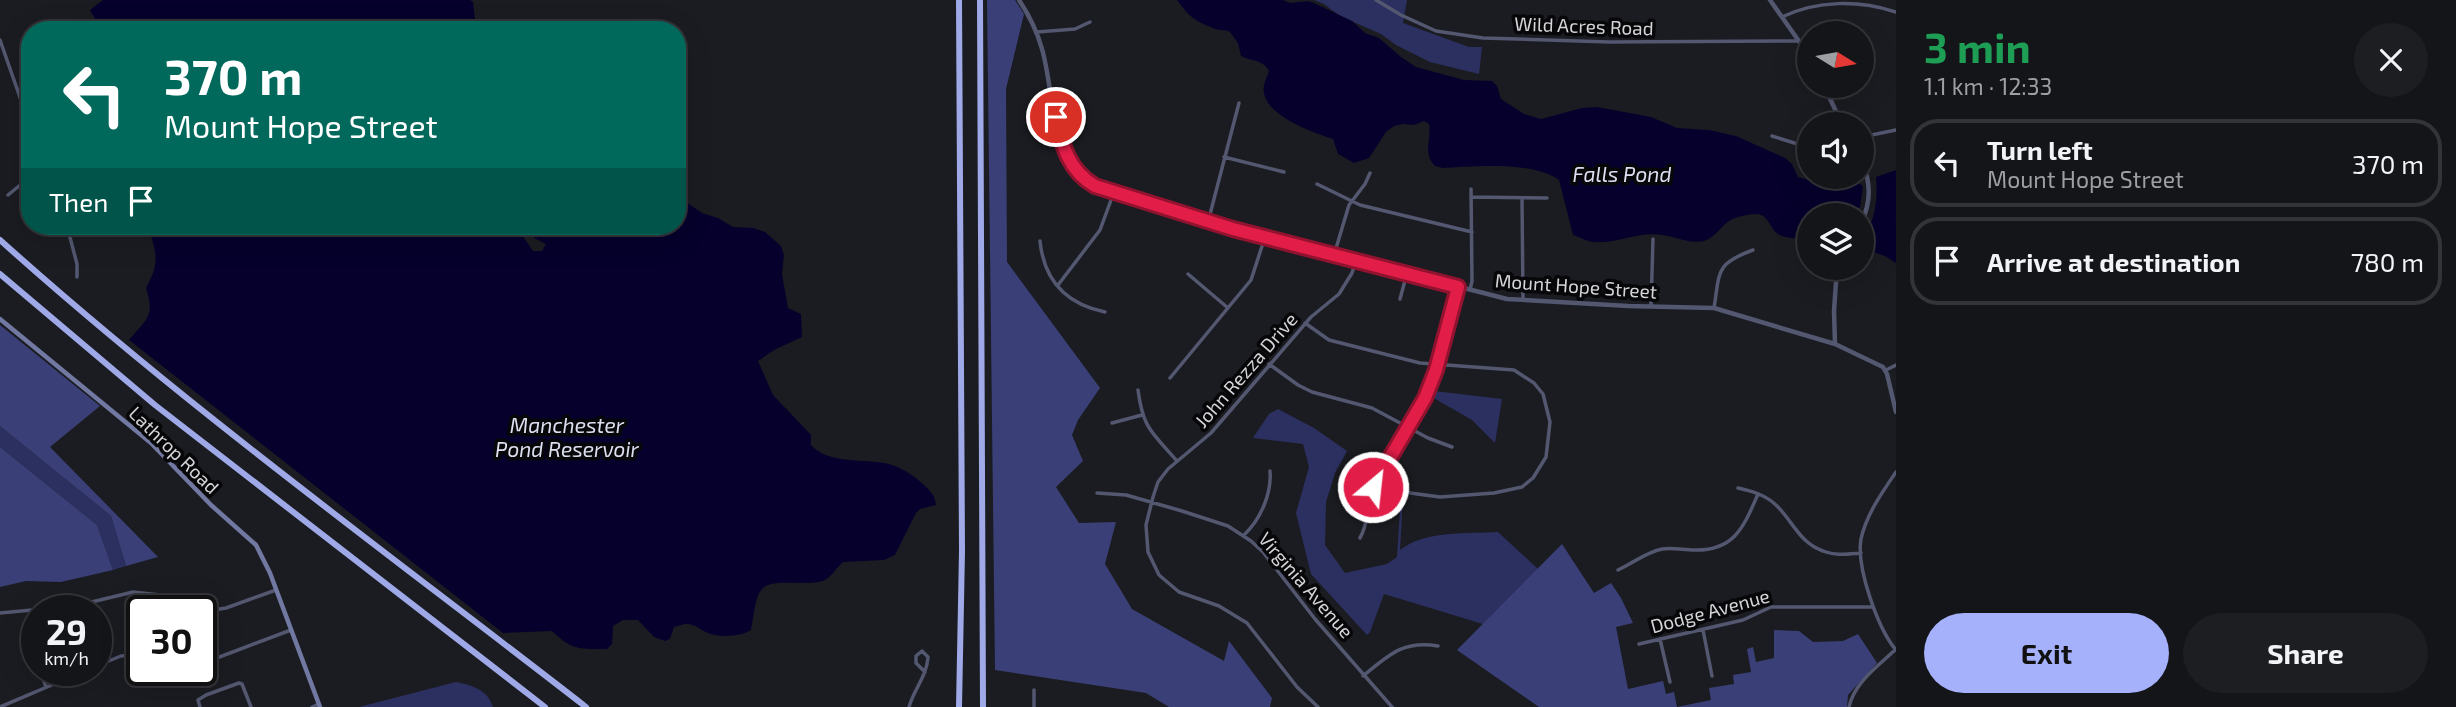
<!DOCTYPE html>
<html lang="en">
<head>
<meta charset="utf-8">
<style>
  :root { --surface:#141519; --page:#1d1e22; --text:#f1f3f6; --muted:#9d9fa2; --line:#333438; --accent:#a6b1fc }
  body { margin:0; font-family:"Exo 2",sans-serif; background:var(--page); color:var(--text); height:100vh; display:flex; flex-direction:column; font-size:26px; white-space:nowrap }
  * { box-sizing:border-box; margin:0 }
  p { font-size:23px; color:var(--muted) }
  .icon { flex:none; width:38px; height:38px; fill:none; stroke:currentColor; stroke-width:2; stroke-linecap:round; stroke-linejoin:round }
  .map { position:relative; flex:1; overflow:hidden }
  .drawer { display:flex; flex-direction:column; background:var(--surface); width:560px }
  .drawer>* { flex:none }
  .guide { position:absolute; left:21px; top:21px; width:665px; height:214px; border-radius:28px; box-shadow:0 7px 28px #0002,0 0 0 2px var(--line); background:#00695c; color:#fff; overflow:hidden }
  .needle { width:46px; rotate:101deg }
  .fabs { position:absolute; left:1797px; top:21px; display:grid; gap:14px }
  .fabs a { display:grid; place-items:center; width:77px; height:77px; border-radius:50%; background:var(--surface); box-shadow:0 7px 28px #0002,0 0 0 2px var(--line); font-size:35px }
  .speed { position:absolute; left:21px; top:595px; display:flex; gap:14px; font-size:35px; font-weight:700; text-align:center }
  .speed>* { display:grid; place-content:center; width:91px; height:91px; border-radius:50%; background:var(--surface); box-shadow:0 7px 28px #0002,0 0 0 2px var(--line); line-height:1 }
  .speed small { font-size:18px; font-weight:400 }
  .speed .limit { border:4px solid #111; border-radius:10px; background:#fff; color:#111 }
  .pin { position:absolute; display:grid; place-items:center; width:60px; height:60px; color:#fff; margin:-30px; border:4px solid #fff; border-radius:50%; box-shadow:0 2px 7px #0007 }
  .me { position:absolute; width:77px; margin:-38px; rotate:28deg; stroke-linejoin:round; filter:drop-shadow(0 0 5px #0008) }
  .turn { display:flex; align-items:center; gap:24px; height:147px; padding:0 28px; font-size:32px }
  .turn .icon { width:91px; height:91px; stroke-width:2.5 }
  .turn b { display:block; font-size:49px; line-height:60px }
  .then { display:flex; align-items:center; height:66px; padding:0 28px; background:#0003; gap:14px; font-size:26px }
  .round { display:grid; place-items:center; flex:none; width:74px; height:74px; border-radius:37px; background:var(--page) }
  .overview { display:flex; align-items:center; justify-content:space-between; height:119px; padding:0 28px }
  h1 { font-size:42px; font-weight:700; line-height:52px; color:#1e9e55 }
  .button { display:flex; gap:14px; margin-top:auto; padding:14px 28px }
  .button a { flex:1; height:80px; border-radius:42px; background:var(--accent); color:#111; font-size:28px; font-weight:700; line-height:80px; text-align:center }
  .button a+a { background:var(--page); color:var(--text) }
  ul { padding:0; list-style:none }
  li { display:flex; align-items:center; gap:21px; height:88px; margin:0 14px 10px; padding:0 14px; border:4px solid var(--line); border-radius:28px }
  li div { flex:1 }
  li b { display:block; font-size:26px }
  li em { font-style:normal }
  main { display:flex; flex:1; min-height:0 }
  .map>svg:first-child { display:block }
</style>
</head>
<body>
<main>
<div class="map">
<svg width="1896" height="707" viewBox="0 0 1896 707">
  <rect width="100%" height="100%" fill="#1b1c21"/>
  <!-- green -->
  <path fill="#2c3061" d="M1314,0h93l-4,23 66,24h13l-3,27 -49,-12 -34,-17 -15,-11 -41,-18 -16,-12z
    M1434,391l68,8 -7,44 -23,-23 -40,-23z
    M1278,409l36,19 33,23 -12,22 -9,29 -1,43 20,28 42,-9 10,-7 4,-61h2l-3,54c26,-20 67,-16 98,-18l40,37 -55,55 -99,-30 -14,38 -3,3 -56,-61 -15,-61 13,-46 -6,-23 -50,-6 16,-24z
    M0,426l111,90 15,50 -13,4 -16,-45 -97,-78z
    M456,682c16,3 32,8 37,25h-134z"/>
  <!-- forest -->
  <path fill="#3a4077" d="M987,0h28l9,14 -18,75 1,173 93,126 -22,32 -6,15 11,26 -27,26 23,36 37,-1 -11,42 27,45 92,52 5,-20 43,57 -2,9h-101l-23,-14 -151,-23z
    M0,325l100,81 -50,41 108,110 -32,9 -15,-50 -111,-90z
    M0,447l97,78 16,45 -52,12 -35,-1 -26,6z
    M1562,544l32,49 17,-10 10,15 12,25 -17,4 12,62 35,-8 3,13 8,-2 3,15 34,-7 -2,-12 25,-4 -1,-9 18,-3 -4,-23 6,-2 3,15 18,-4v-28l25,1 14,11 30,-1 15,-7 19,29 -29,32 -1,12h-308l-82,-57z"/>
  <!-- water -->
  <path fill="#06002c" d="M103,0h367l3,2 2,17 16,2 1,9h-397l3,-6 -8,-14z
    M1177,0h106l7,3 18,-2 6,2 38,18 13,12 14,5 22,19 15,10 48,13 28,1 5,5 4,13 23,15 17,5 41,-11 15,-1 54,10 26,11 32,2 27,6 49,22 7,6 6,13c16,6 41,0 60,4l5,6 -3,20 -4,8h-46l-1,23c-9,1 -22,1 -31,-4 -9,-6 -9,-20 -23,-20 -6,0 -20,3 -26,7 -9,6 -13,16 -25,20 -14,3 -28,-4 -42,-6 -23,-4 -45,9 -69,7 -7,-1 -14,-5 -20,-7l-14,-55c-25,-19 -85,-14 -116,-12l-8,-2c-13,-14 -3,-26 -6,-42l-5,-3 -10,4 -11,-1 -9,2 -8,6 -17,26 -15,5 -16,-9 -5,-15c-19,-6 -66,-23 -69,-46 -2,-7 3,-15 5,-22 -5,-11 -18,-10 -28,-15l-3,-13 -8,-11c-6,-3 -12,-1 -17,-4 -20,-8 -23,-11 -36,-28z
    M1896,170v93l-11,-7 -23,-8c-1,-15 7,-18 11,-31 4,-14 4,-26 3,-40z
    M677,196l25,17 16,5 15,9 21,1 11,4 16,14 3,9 -2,19 6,34 13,6 1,23 -28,13 -16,11 15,34 38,40v10c18,20 53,13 78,19 14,4 26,12 37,23 6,6 9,9 10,18l-16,4 -4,4 -21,42 -11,5 -41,2c-7,6 -12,16 -20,19 -7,2 -15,2 -22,2 -46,-2 -42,3 -50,47 -10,7 -34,8 -45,2 -7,-3 -12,-9 -21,-8 -1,0 -10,3 -11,3l-4,12 -5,2 -11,-4 -16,-17h-15l-10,6 -1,18 -5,5c-26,0 -35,2 -55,-18l-49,2 -374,-293c18,-22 26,-23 17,-52 12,-22 12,-31 4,-55l-17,-7h383l17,25h9l4,-7 -12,-6 6,-12h137z"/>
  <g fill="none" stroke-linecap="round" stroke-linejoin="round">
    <!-- minor -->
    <path stroke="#535770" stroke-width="3.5" d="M1376,0l25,15 35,16 47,7 126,4 191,-1
      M1782,17c35,-17 77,-17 114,-5
      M1037,32l38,-3 15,-7
      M0,40l30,86
      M1772,136l38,12
      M1862,137l34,-7
      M1224,157l60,15
      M1317,184l43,21 112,27
      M8,195l22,-18
      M1471,197l76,1
      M1522,198l1,102
      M1208,222l31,-119
      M67,226l10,38v13
      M1040,241c4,40 26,63 65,71
      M1334,255l15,-50 16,-21 5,-11
      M1188,274l40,34
      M1058,285l42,-55 14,-38
      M1470,290l2,-9 -1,-92
      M1400,299l7,-26
      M1651,306l2,-67
      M1714,308c6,-37 1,-44 39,-58
      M1305,323l24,17 91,23 94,7 20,13 9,11 7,28 -4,35 -13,21 -11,9 -28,6 -54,4 -30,-4 -34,-14
      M1269,364l29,21 14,7 60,16 56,30 24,9
      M1886,370l10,-5
      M1170,378l81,-98 14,-43
      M1138,390c5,39 14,42 39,71
      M1112,423l30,-8
      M1896,472c-13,19 -30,43 -35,67 -5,28 17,90 35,111
      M1738,488c14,3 28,7 39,18 16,16 23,37 46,45 12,5 25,3 38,2
      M1097,493l29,2 56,16 46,15 23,15 12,11 52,67 77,88
      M1244,535c16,-15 28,-41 26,-64
      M1360,538c10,-17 7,-39 16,-57 13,-30 35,-55 49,-85 17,-34 23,-73 33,-109
      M1618,570c14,-6 28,-18 44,-21 10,-2 22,1 32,1 41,1 50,-24 64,-56
      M201,612l25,-4 50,-18
      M0,613l75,-7 58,-14 27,3 35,16
      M1703,630l9,46
      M1660,639l10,43
      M1639,644l104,-24 28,-13h102
      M33,653l4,10
      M201,664l90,-34
      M96,666l25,-10 21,-2
      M40,670l6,17
      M1363,676c26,-21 40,-36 75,-30
      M0,707l87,-37
      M200,707l-2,-7 8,-5 33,-12 3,1 9,23
      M312,707l7,-3
      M909,707c5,-18 18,-31 19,-50l-6,-6 -6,5v7l9,9
      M1034,707v-17
      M1318,707l-21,-20 -50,-64 -28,-17 -40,-14 -20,-17 -11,-23 -2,-27 7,-28 5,-15 10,-13 43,-36 100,-116 28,-23 13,-21 4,-13
      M1849,707c5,-24 29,-41 46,-57"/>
    <!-- tertiary -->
    <path stroke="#535770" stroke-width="4.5" d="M1019,0c10,15 18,31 23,49 13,45 7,111 53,137l123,39 289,74 121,7 86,2 121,36 48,23 4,7 9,38
      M1770,0l40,57
      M1824,86l18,38
      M1862,162c9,21 9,39 0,59
      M1835,344l-1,-33 3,-43"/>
    <!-- secondary -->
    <path stroke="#7178a1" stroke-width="4.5" d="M0,319l151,124 60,62 45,40 14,28 50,134"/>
    <!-- motorway -->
    <path stroke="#9fa9e8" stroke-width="6" d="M959,0l3,551 -3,156
      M980,0l3,707
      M0,240c186,167 389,314 586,467
      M0,274l155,131 390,302"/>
  </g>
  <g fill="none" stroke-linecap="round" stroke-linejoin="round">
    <defs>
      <path id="route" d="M1056,117c6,29 13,54 39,69l138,43 225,58 -22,83 -11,28 -52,89"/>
    </defs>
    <!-- route casing -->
    <use href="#route" stroke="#92132f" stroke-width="18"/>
    <!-- route -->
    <use href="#route" stroke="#e11d48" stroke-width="12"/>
  </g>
  <g text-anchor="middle" stroke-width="7" stroke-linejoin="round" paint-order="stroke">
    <!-- street labels -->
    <g font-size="19" fill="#d4d5d9" stroke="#070709">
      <text transform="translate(1584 26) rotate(2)" y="7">Wild Acres Road</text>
      <text transform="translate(1576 286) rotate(4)" y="7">Mount Hope Street</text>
      <text transform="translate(1246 370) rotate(-49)" y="7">John Rezza Drive</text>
      <text transform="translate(174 450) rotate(44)" y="7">Lathrop Road</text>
      <text transform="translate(1306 585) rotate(49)" y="7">Virginia Avenue</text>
      <text transform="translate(1710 611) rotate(-15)" y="7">Dodge Avenue</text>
    </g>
    <!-- water labels -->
    <g font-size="21" font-style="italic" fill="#dbdff0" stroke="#070709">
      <text x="1622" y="182">Falls Pond</text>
      <text x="567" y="433">Manchester<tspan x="567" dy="24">Pond Reservoir</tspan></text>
    </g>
  </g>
</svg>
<div class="fabs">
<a><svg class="needle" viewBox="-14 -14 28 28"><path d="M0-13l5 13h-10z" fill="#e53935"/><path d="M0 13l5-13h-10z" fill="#9d9fa2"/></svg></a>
<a><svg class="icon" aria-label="sound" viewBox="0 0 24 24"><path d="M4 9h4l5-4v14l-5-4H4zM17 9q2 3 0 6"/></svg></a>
<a><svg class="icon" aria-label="layers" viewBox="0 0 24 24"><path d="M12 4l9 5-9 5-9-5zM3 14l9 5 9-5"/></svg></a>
</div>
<div class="speed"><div>29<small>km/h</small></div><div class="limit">30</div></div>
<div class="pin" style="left:1056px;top:117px;background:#d93025"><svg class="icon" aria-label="arrive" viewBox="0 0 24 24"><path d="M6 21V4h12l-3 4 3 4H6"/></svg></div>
<svg class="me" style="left:1373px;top:487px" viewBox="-20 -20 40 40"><circle r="17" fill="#e11d48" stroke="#fff" stroke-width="3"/><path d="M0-11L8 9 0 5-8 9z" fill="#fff"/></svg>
<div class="guide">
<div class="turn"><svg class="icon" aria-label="left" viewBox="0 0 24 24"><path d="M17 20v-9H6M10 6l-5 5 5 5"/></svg><div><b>370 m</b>Mount Hope Street</div></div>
<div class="then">Then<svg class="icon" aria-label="arrive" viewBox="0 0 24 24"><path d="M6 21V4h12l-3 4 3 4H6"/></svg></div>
</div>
</div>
<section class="drawer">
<div class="overview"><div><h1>3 min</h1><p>1.1 km · 12:33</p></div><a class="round"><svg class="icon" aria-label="close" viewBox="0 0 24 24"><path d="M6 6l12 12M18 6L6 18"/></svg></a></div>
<ul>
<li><svg class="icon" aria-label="left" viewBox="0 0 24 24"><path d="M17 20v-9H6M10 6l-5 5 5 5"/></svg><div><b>Turn left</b><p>Mount Hope Street</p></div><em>370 m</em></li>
<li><svg class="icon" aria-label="arrive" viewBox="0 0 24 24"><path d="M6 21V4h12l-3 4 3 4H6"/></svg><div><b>Arrive at destination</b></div><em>780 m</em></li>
</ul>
<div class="button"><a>Exit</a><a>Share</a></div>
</section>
</main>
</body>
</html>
